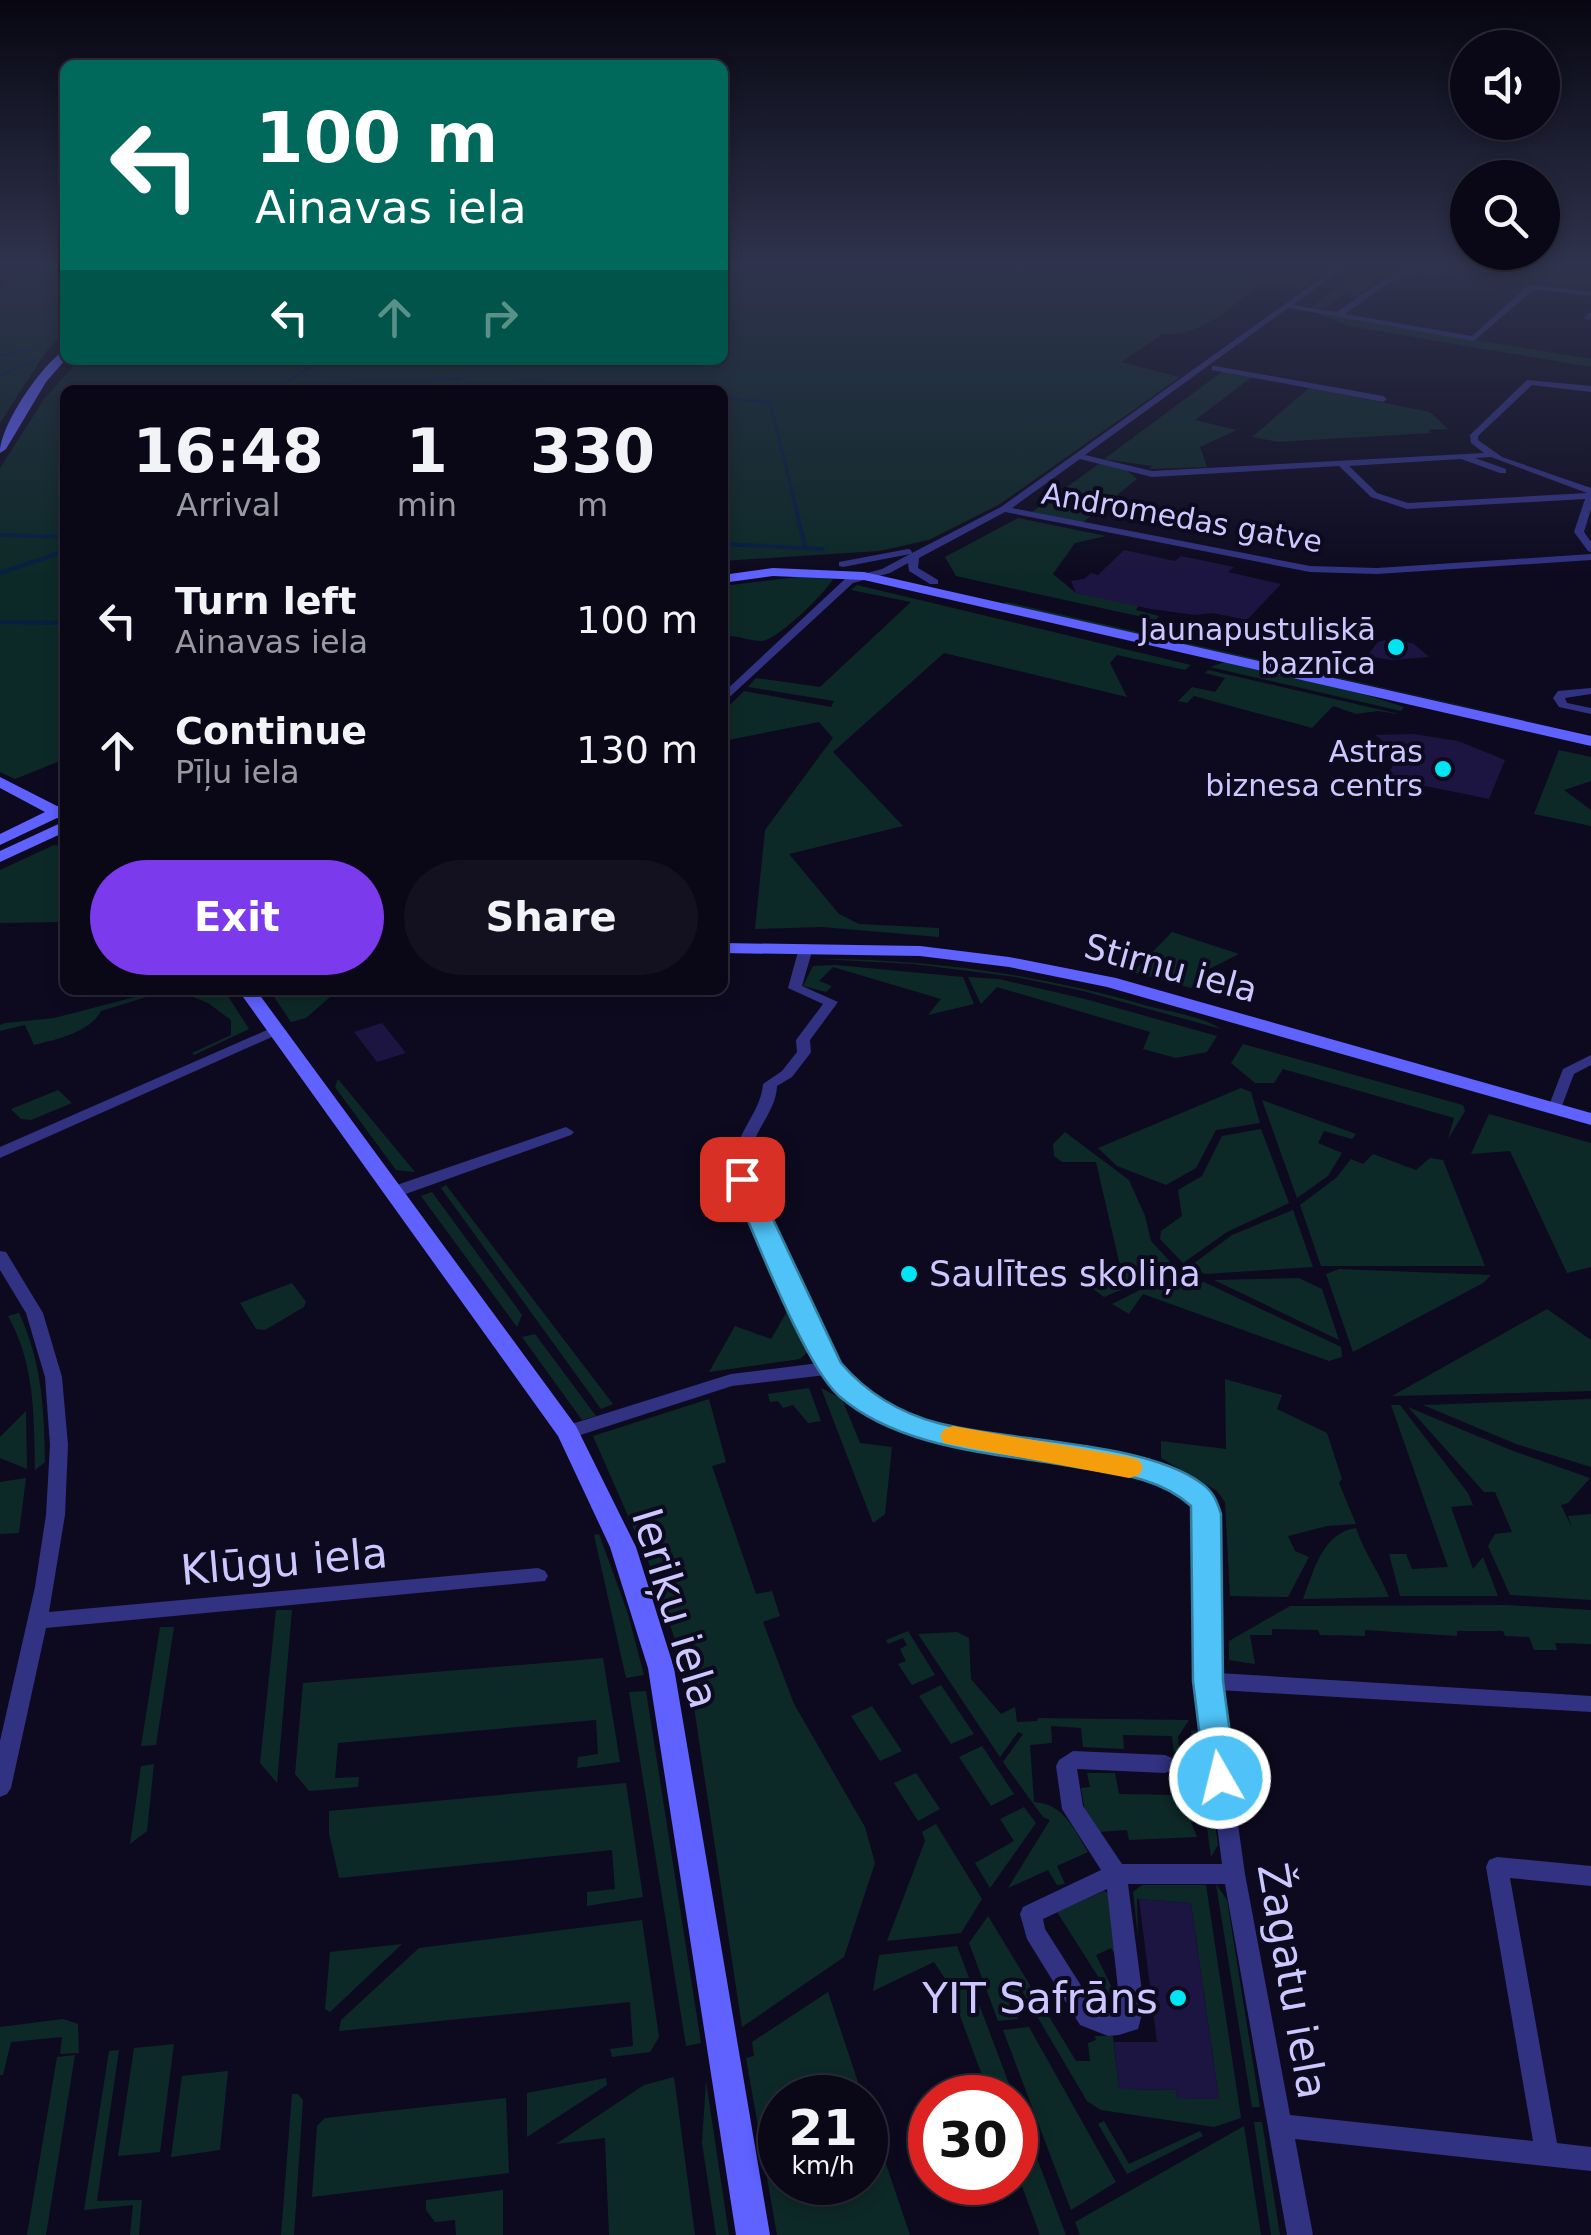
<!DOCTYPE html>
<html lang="en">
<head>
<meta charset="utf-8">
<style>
  :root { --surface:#0a0817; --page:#131120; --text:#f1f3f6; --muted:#999aa1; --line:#2a2936; --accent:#7c3aed }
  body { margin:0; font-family:"DejaVu Sans",sans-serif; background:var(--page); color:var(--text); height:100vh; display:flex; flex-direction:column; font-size:38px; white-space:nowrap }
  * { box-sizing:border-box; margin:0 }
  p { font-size:32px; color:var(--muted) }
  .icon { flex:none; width:55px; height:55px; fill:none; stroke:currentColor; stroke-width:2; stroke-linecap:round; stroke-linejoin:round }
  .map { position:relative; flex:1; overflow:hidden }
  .sheet { position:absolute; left:60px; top:385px; width:668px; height:610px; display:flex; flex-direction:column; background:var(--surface); border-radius:15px; box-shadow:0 5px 15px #0003,0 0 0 2px var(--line) }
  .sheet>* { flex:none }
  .top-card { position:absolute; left:60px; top:60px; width:668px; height:305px; border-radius:15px; box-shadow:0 5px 15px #0003,0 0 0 2px var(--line); background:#00695c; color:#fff; overflow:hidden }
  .controls { position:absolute; left:1450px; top:30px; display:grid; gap:20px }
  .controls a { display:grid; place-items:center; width:110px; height:110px; border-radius:50%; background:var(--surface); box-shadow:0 5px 15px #0003,0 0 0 2px var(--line); font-size:50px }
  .speed { position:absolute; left:758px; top:2075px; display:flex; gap:20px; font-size:50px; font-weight:700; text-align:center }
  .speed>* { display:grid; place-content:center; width:130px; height:130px; border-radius:50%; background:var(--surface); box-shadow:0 5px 15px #0003,0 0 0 2px var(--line); line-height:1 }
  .speed small { font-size:25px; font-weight:400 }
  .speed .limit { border:15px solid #d22; background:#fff; color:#111 }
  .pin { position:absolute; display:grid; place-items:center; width:85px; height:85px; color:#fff; margin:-42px; border-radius:20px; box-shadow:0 5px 15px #0006 }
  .me { position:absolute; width:110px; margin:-55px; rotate:352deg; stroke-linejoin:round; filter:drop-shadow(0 0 8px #0008) }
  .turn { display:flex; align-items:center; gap:35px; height:210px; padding:0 30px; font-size:45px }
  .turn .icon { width:130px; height:130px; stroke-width:2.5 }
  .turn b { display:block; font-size:70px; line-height:85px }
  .lanes { display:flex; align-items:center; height:95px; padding:0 30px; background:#0003; justify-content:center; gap:50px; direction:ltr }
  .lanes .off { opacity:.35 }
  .eta { display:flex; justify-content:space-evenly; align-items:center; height:170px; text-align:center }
  .eta b { font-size:60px; font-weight:700; line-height:70px }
  .action { display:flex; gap:20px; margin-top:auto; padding:20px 30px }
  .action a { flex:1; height:115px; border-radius:60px; background:var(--accent); color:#fff; font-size:40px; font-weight:700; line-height:115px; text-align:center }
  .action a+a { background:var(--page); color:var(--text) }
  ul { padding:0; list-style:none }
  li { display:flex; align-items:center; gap:30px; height:130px; padding:0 30px }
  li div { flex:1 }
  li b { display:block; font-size:38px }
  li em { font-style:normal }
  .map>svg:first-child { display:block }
</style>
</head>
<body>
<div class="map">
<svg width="1591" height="2235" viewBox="0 0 1591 2235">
  <rect width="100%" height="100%" fill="#0d0a1f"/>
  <!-- green -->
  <path fill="#0d2927" d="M22,264h43v68l-20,21 -45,70v-133z
    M723,264h615l-36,25 -39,-8c-25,22 -66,58 -100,53l-42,28 59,15 -180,127 -71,36 -50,11 -156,10 -1,-171h-657v369l-50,20 -15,-7v-304l44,-69 35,-39h643z
    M1365,264h66l-51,15 -21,15 -12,-2 -23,17 -13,-2z
    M1534,264h57v22l-64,-10 2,-3 -15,7 -14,-9 8,-5 16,6z
    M1319,314l272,45v8l-243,-41z
    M1223,371l29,6 -57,43 42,10 -37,17 7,20 -58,2 3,-3 -48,-7z
    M1309,388l121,24 18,17 -20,1 3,3 -153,9 -26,-5z
    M1100,463l24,5 13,11 -55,44 -50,-11z
    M1018,518l88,18 -31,7 -22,31 23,19 63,12 -3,5 23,6 -3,4 -200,-44 -11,-19z
    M798,577l35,2c-7,13 -55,61 -71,62 -15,0 -24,-7 -39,-4v-51z
    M857,585l334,80 -6,5 -68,-15 -7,8 17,34 -183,-44 -111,99 70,74 -114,28 50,60 20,10 80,4v9l-117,-10 -67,2 10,-99 68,-92 -14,-16 -96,19v-29l21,-21 87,16 3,-6 -86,-14 8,-9 64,9 91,-85 -60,-12z
    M1006,602l555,126 -557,-124z
    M1225,662l132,30 47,15 -3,4 -191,-44z
    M1208,670l191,44 -21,-3 -22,3 -23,-8 -21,22 -118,-32 -7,7 -9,-2 14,-14 23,5 10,-14 -20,-5z
    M1559,750l32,7v24l-27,9 27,20v16l-57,-12z
    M54,845l11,1v76l-65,1v-53z
    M1172,932l67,22 -32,16 -16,18 -58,-16z
    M820,959c112,0 221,16 328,47 23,6 53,10 73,23l-138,-38 -67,-14 -103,-13z
    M836,965l127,12 11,27 -46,11 13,-16 -108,-32 -14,14 13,5 -6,6 -23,-6 10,-20z
    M968,977l31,2 86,20 132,37 -10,16 -31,6 -33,-9 7,-17 -153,-45 -16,17z
    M176,990h48l25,39 -55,26 -2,-2 39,-18v-15l-23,-17z
    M276,990h62l-32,28 -15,4 -19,-28z
    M143,995h10l-52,16c-12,22 -44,28 -67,34l-9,-20 -25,6v-6l5,-2 49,-5z
    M1243,1044l220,61 2,6 -17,28 6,-21 -171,-49 -9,14h-19l-24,-20z
    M338,1079l77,93 -19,-2 -61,-83z
    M1241,1088l10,4 9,31 -44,7 -20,38 -30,17 -49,-19 -19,-18z
    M58,1090l14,13 -41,17 -10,-1 -10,-10z
    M1262,1100l94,34 -4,5 -28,-8 -6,12 24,10 -14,23 -31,22z
    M1489,1114l102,29v124l-24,6 -57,-122 -39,3z
    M1261,1129l28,74 -62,29 -44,31 -23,-24 1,-8 21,-15 -4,-26 24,-14 20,-40z
    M1065,1132l64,48 16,36 6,25 24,26 -71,30 -16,-12 36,-2 -28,-121h-34l-8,-6 -1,-12z
    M1373,1154l43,16 14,-12 13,2 42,106h-164l-21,-61 36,-27 15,-19 12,5z
    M446,1185l167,219 -12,5 -160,-221z
    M432,1192l90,123 -5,12 -96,-131z
    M1293,1210l20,57 -108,7 -16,-7 43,-32z
    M1339,1269l152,6 -8,8 -130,69 -27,-78z
    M1299,1278l23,11 17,51 -125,-60z
    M1204,1282l137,65 1,10 -13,4 -186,-67 -14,20 -17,-10 30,-15z
    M292,1283l14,19 -2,5 -39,23 -9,-1 -16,-26z
    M1547,1309l44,31v51l-199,5z
    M788,1310l22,40 -10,9 -91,13 26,-46 36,13z
    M19,1313c23,50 25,95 26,149l-10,8c-1,-54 0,-106 -27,-154z
    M535,1334l61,82 -14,4 -60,-83z
    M1225,1379l57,16 -5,14 50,24 15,46 -3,4 17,41 -29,2 -39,10 7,15 14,6 -21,40 -58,-1 -5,-94 -8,-11 -56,-33v-17l65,8z
    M809,1388l12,33 -13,2 -15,-18 -10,3 -5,-7 -8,1 -2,-8z
    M821,1388l21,11 18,44 32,4 -7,67 -12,9z
    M709,1399l17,63 -14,4 44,128 16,-3 8,25 -17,6 31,82 71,123 10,36 -31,94 -102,70 -51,-340 -41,-121 -57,-130z
    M1591,1399v68l-75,-23 -93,-39z
    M1391,1405h9l68,88 5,12 -22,2 22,62 10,-12 15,39h-98l-11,-42h17l6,15 36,-2z
    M1408,1407l105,44 77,27 -22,25 -7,2 11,23 -4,-12 23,-2v86l-81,-5 -22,-49 7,-12 17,-2 -17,-40h-11z
    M26,1411l1,58 -27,-11v-21z
    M26,1478l-7,55 -19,1v-52z
    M1356,1528c9,26 23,44 33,69l-86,2c11,-28 19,-66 53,-71z
    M599,1534l29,80 16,61 -18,3 -32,-143z
    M1507,1605l84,5v34l-36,-1 2,7h-23l-5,-13 -24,-1 -2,-5h-46v5l-92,-6v6l-45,-1 -2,-5 -46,-1v6h-22l5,29 -26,-4v-19l61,-35z
    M276,1610h16l-15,173 -17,-20z
    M160,1627h14l-18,118 -15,1z
    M908,1631l27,44 -23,10 -14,-21 8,-3 -6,-12 7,-4 -4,-7 -15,6 -2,-4z
    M957,1632l12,6 2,41 30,35 14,-7 2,15 20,-1 1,-3 151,2 -11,17 7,70 12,30 -68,3 -2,-10 -30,2 -12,-20 -4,-24 9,-1 -3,-14h28l4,21 59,1 -6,-59 -49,-1 1,14 -41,-2 -2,-19 -30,-2 1,17 -22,2 4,57c30,2 39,26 54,50l-31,14 8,18 -8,1 -9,-15 -40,18 42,-68 -7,-3 -40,-55 20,-28 -5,-2 -18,25 -82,-123z
    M603,1658l17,104 -43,6 1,-11 20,-3 -2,-34 -258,23 -3,35 24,-1 -1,10 -49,4 -14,-17 8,-91z
    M941,1685l33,49 -23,10 -32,-48z
    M646,1691l55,352 -15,3 -57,-354z
    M872,1706l30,45 -22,10 -29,-45z
    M1191,1730l11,1 16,114 -7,12 -5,-36 -8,-16z
    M982,1746l32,48 -23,12 -32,-49z
    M154,1764l-7,67 -17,13 11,-78z
    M916,1773l24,36 -22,12 -24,-38z
    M626,1783l17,114 -56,9v-14l28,-3 -3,-39 -273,28 -10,-45v-22z
    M1024,1807l12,16 -46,65 -15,-25 39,-22 -14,-22z
    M936,1824l46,75 -21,34 -74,8 38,-100 -3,-9z
    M1216,1884l11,16 33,207h-8z
    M1142,1885h64l35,233 -27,9 -113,-17 -14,-9 -66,-112 -12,15 9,15 -20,2 -29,-78 19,-27 88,145h14l-2,-18 8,-3 -1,-4h18l6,53 57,1 1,8 42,1 -28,-196 -54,-4 1,39 -5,-46z
    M1104,1891l6,3 7,65 -6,-11 -15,7 18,37 6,-2 1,25 -21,2 18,-9 -61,-96z
    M642,1920l17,117 -9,15 -38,5 -2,-8 23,-3 -3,-44 -291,29 2,-11 78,-72z
    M402,1944l-72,68 -5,-3 5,-57z
    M957,1946l57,151h-24l-42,-114 -14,-21 -61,29 6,-36z
    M828,1992l35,105 -83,1v84h85v-80l45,133h-133l-31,-177 8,-2 -2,-14z
    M63,2019l15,5 1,29 -19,1 2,-17 -51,5 -8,33h-3v-48z
    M1029,2027l87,155 -45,28 -68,-180z
    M174,2044l-14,108 -42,4 16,-108z
    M119,2050l-22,151 45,-1 -3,35h-9l3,-30 -49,5 25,-159z
    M75,2055l-29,180h-19l30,-178z
    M228,2071l-8,79 -49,7 11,-81z
    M674,2077l21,158h-86l-4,-97 -49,6 88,-59z
    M606,2078l1,7 -80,52v-44z
    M706,2081l23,154h-13l-14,-92z
    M292,2094h6l5,6 -9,135h-13z
    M506,2098l3,75 -197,24 5,-71 8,-8z
    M1015,2100l51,135h-26l-25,-68z
    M1104,2121l25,43 71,-33 3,5 -76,38 -29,-50z
    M1254,2122h8l18,113h-9z
    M1244,2126l17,109h-181l-5,-13z
    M503,2190v45h-47l-1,-15 -20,2 -9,-12v-10z"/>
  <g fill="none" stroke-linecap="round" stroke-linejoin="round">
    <!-- stream-far1 -->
    <path stroke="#071f41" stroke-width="2.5" d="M0,356l35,-7
      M0,375l36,-15
      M519,380l111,10
      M281,384l179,-5
      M99,389l165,-5
      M276,390l43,-30
      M722,398l48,4 22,89"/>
    <!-- stream -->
    <path stroke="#071f41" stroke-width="4" d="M791,488l14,58
      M0,535l65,2
      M722,544l101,5
      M0,573l65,-22
      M0,622l65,1"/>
  </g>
  <!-- building -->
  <path fill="#1c1541" d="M1124,550l51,11 6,-5 53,11 -6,5 53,12 -34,36 -34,-7 -18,2 -44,-6 -75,-16 -5,-12 13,-2 7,-6 7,2z
    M1393,638l21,6 15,13 -38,3 -24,-4 11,-14z
    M1413,734l45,7 47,19 -16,39 -103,-21 13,-24 -24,-19z
    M382,1023l24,30 -29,9 -23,-30z
    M1139,1899l52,4 28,196 -42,-1 -1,-8 -57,-1 -5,-47h43z"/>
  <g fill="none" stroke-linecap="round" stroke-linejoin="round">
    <!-- street -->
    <path fill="#313282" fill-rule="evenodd" d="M1341,264h8l-56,41 44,7c30,-21 64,-49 103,-48l-17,7 66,-3 10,-4h10l-19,8 -67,3 -3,-3 -31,11 -44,31 127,22 57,-51 62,7v4l-57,-7 -60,52 -186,-33 -203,147 67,16 332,-18 -13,-10 -1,-8 57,-55 64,6v6l-59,-7 -54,51v4l24,17 89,31v21l-7,23 7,10v10l-3,-1 -14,-19 11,-33 -178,10 -36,-12 -32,-31 -187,11 -72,-18 -68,49 298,58 67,2 214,-14v6l-214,14 -67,-2 -305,-60 -86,46 -1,10 20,12v4h-8l-21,-13 -1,-8 -18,10 -37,10 -131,121v-10l123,-115 37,-10 28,-15 -67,13 -4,-1v-4l69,-13 3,1 1,3 89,-46zM1491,457l96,36 -179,10 -31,-10 -28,-27 112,-7 39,14h6v-4l-31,-11z
      M1588,313h3v6l-3,1 -4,-2z
      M1215,366l168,30 4,3 -4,3 -171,-32v-4z
      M1591,688v6l-26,4 2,5 24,5v6l-32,-7 -6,-9 5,-7z
      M806,944l7,4 -11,38 36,16 -28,38 1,12 -2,3 -17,22 -15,9c-1,27 -25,45 -27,72 -3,49 63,159 87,206l22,22 24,17 52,23 219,38 41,20 15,12 6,19 2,158 373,23v16l-372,-22 26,184 45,241 243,26 -47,-274 3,-7 8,-3 94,9v20l-81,-8 47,265 34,4v24l-296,-32 18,96h-26l-62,-351h-97l16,123 -6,22 -19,6 -11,1 -28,-11 -53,-86 -7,-25 3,-7 78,-37 -39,-61 -6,-43 3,-6 14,-9 92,4 7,3 3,6 -3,6 -7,3 -88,-4 6,37 39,58h100l-24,-183v-166l-3,-11 -12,-10 -39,-19 -211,-36 -21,-8 -28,-12 -26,-15 -32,-29 -94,11 -164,53 -6,-2 -3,-5 3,-5 169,-53 88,-11c-22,-44 -90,-161 -84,-207 4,-27 26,-45 28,-72l19,-13 15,-19 -1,-12 27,-36 -35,-16 11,-40zM1107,1889l13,118v6c-9,1 -16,1 -24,-4l-51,-80 -2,-10z
      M276,1026l7,4 -2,3 -281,125v-11z
      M1591,1055v10l-17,9 -14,37h-10l-2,-3 15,-39z
      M566,1127l8,5 -3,3 -171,61h-12l-2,-4 2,-4z
      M0,1251l6,1 37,61 19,64 6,68 -3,70 -16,97 489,-44 7,3 3,5 -3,5 -499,47 -35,160 -4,6 -7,3v-56l35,-154 11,-72 4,-70 -5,-68 -19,-64 -26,-43z"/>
    <!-- secondary -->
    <path fill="#5f62ff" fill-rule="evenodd" d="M65,350v10l-19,22 -40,67 -6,4c0,-28 42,-89 65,-103z
      M773,568l91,4 727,164v10l-727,-166 -91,-4 -51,7v-8z
      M0,777l57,29 8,-1v16l-8,-3 -57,27v-11l45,-22 -45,-24z
      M65,821v11l-65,30v-11z
      M722,943l198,3 89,11 107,21 475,135v12l-484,-138 -98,-20 -89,-11 -198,-3z
      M238,990h18l320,436 60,121 38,121 96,567h-34l-88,-567 -38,-121 -52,-111z"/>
  </g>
  <!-- sky -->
  <linearGradient id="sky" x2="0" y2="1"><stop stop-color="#070611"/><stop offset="0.46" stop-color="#2f334d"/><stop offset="1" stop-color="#2f334d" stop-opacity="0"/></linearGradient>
  <rect width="1591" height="577" fill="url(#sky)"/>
  <!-- route -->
  <path fill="#4fc3f7" stroke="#337fa1" stroke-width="2.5" d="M742,1171l12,8 87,184c25,29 59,50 97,60 71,19 207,18 263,60 12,8 16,18 20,31l2,167 13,97 -4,9 -12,4 -11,-4 -4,-9 -12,-97 -2,-175c-33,-30 -79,-33 -121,-40 -75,-13 -170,-17 -231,-70 -36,-32 -86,-167 -109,-217z"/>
  <!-- slow -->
  <path fill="#f59e0b" d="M953,1426l176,31 10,3 4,7 -4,8 -10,3 -185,-35 -4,-7 4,-7z"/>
  <!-- markers -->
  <g fill="#00e5f3" stroke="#0d0a1f" stroke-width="4">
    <circle cx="1396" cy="647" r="10"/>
    <circle cx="1443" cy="769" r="10"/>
    <circle cx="909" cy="1274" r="10"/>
    <circle cx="1178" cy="1998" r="10"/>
  </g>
  <g text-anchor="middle" stroke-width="8" stroke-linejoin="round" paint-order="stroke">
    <!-- far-street labels -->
    <g font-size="30" fill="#ccc8ff" stroke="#0d0a1f">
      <text transform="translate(1182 518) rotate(10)" y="10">Andromedas gatve</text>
    </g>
    <!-- far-poi labels -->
    <g font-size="30" fill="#ccc8ff" stroke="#0d0a1f" text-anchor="end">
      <text x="1376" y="640">Jaunapustuliskā<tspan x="1376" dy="34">baznīca</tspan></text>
      <text x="1423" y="762">Astras<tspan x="1423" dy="34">biznesa centrs</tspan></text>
    </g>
    <!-- street labels -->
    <g font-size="35" fill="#ccc8ff" stroke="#0d0a1f">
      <text transform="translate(1171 968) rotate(15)" y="12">Stirnu iela</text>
    </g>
    <!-- poi labels -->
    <g font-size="35" fill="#ccc8ff" stroke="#0d0a1f" text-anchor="start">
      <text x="929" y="1286">Saulītes skoliņa</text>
    </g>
    <!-- near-street labels -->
    <g font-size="42" fill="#ccc8ff" stroke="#0d0a1f">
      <text transform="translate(284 1561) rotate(-5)" y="15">Klūgu iela</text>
      <text transform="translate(676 1608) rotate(73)" y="15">Ieriķu iela</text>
      <text transform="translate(1293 1981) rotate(80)" y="15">Žagatu iela</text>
    </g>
    <!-- near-poi labels -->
    <g font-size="42" fill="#ccc8ff" stroke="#0d0a1f" text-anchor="end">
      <text x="1158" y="2013">YIT Safrāns</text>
    </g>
  </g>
</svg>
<div class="controls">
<a><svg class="icon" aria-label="sound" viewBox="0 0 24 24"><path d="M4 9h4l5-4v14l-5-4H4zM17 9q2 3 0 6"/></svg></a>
<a><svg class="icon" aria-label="search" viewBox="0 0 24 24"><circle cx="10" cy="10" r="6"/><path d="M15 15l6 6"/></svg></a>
</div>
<div class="speed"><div>21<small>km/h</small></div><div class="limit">30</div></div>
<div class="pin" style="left:742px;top:1179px;background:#d93025"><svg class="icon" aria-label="arrive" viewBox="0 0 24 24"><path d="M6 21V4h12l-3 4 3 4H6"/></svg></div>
<svg class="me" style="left:1220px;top:1778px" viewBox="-20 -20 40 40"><circle r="17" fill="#4fc3f7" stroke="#fff" stroke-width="3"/><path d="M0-11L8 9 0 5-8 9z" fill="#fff"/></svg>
<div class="top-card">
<div class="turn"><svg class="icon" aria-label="left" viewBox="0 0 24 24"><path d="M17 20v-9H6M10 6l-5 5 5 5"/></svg><div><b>100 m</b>Ainavas iela</div></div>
<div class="lanes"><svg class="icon" aria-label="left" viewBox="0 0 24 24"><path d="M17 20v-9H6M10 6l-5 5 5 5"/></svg><svg class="icon off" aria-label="ahead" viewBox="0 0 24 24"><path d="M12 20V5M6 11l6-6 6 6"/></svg><svg class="icon off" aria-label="right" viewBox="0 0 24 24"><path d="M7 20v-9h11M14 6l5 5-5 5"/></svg></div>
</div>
<section class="sheet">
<div class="eta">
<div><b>16:48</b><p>Arrival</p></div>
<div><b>1</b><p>min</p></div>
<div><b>330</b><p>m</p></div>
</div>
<ul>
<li><svg class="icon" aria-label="left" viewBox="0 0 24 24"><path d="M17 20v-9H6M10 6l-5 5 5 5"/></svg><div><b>Turn left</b><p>Ainavas iela</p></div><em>100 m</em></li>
<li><svg class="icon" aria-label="ahead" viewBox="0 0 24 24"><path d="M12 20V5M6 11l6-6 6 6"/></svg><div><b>Continue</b><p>Pīļu iela</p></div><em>130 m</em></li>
</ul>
<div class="action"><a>Exit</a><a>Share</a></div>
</section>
</div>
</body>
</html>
